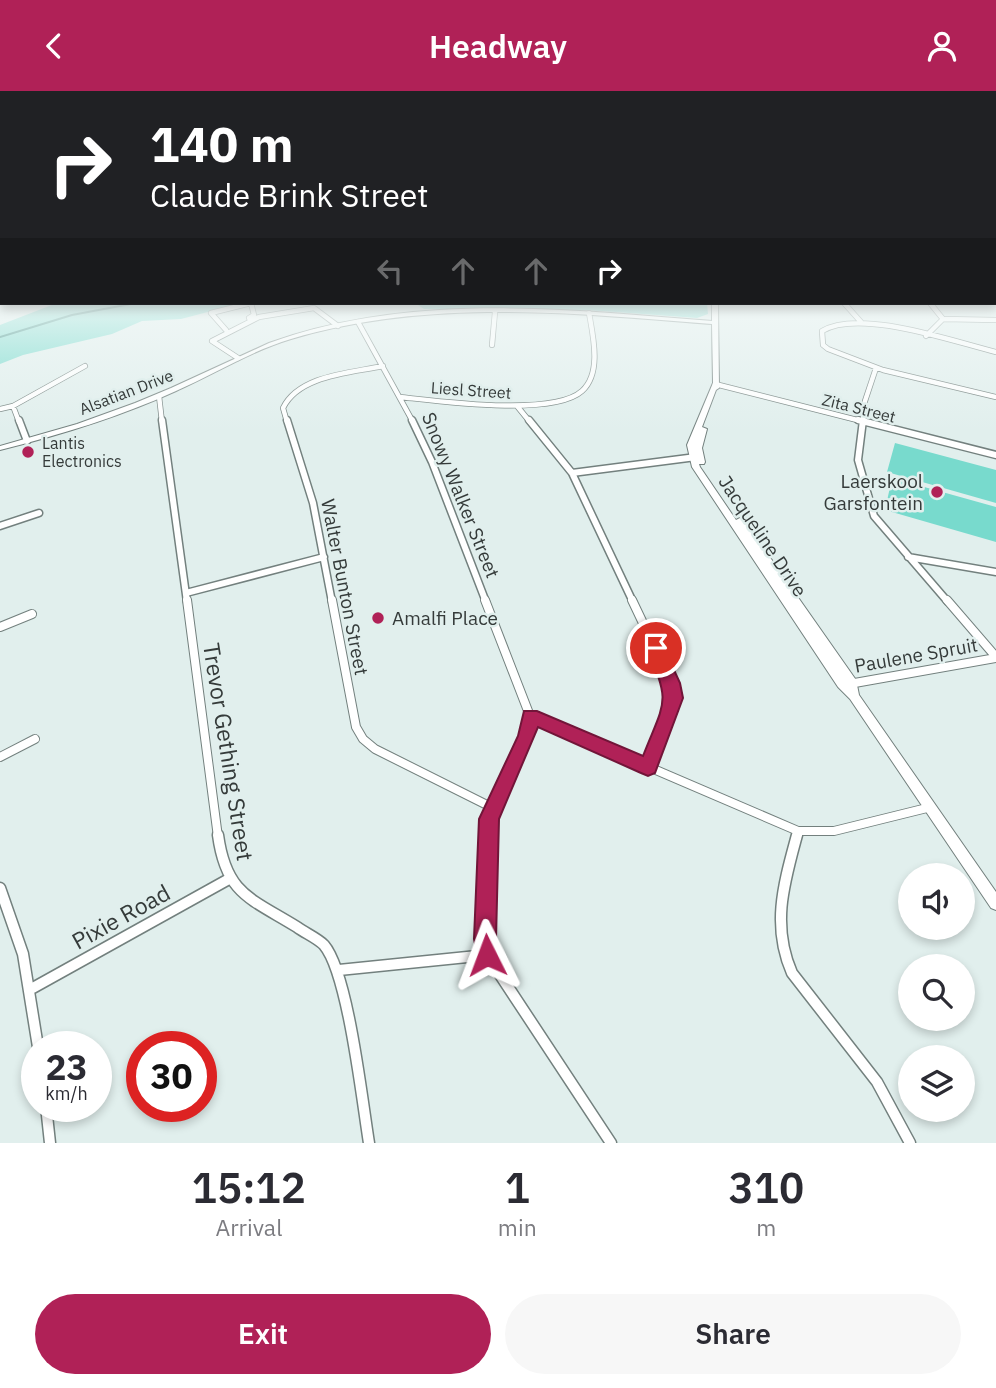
<!DOCTYPE html>
<html lang="en">
<head>
<meta charset="utf-8">
<style>
  :root { --surface:#fff; --page:#f7f7f7; --text:#2b2b33; --muted:#7c7c81; --accent:#b02157 }
  body { margin:0; font-family:"IBM Plex Sans",sans-serif; background:var(--page); color:var(--text); height:100vh; display:flex; flex-direction:column; font-size:26px; white-space:nowrap }
  * { box-sizing:border-box; margin:0 }
  p { font-size:23px; color:var(--muted) }
  .icon { flex:none; width:38px; height:38px; fill:none; stroke:currentColor; stroke-width:2; stroke-linecap:round; stroke-linejoin:round }
  .map { position:relative; height:1052px; overflow:hidden }
  .drawer { display:flex; flex-direction:column; background:var(--surface); flex:1 }
  .drawer>* { flex:none }
  .guide { position:absolute; left:0px; top:0px; width:998px; height:214px; box-shadow:0 4px 10px #0003; background:#202124; color:#fff; overflow:hidden }
  .tools { position:absolute; left:898px; top:772px; display:grid; gap:14px }
  .tools a { display:grid; place-items:center; width:77px; height:77px; border-radius:50%; background:var(--surface); box-shadow:0 4px 10px #0003; font-size:35px }
  .speed { position:absolute; left:21px; top:940px; display:flex; gap:14px; font-size:35px; font-weight:700; text-align:center }
  .speed>* { display:grid; place-content:center; width:91px; height:91px; border-radius:50%; background:var(--surface); box-shadow:0 4px 10px #0003; line-height:1 }
  .speed small { font-size:18px; font-weight:400 }
  .speed .limit { border:10px solid #d22; background:#fff; color:#111 }
  .pin { position:absolute; display:grid; place-items:center; width:60px; height:60px; color:#fff; margin:-30px; border:4px solid #fff; border-radius:50%; box-shadow:0 2px 7px #0007 }
  .me { position:absolute; width:77px; margin:-38px; rotate:357deg; stroke-linejoin:round; filter:drop-shadow(0 0 5px #0008) }
  .turn { display:flex; align-items:center; gap:24px; height:147px; padding:0 35px; font-size:32px }
  .turn .icon { width:91px; height:91px; stroke-width:2.5 }
  .turn b { display:block; font-size:49px; line-height:60px }
  .lanes { display:flex; align-items:center; height:66px; padding:0 35px; background:#0003; justify-content:center; gap:35px; direction:ltr }
  .lanes .off { opacity:.35 }
  .eta { display:flex; justify-content:space-evenly; align-items:center; height:119px; text-align:center }
  .eta b { font-size:42px; font-weight:600; line-height:49px }
  .primary-button { display:flex; gap:14px; margin-top:auto; padding:14px 35px }
  .primary-button a { flex:1; height:80px; border-radius:42px; background:var(--accent); color:#fff; font-size:28px; font-weight:600; line-height:80px; text-align:center }
  .primary-button a+a { background:var(--page); color:var(--text) }
  header { display:flex; justify-content:space-between; align-items:center; height:91px; padding:0 35px; background:var(--accent); color:#fff; font-size:32px; font-weight:600 }
  .map>svg:first-child { display:block }
</style>
</head>
<body>
<header><svg class="icon" aria-label="back" viewBox="0 0 24 24"><path d="M15 5l-7 7 7 7"/></svg>Headway<svg class="icon" aria-label="person" viewBox="0 0 24 24"><circle cx="12" cy="8" r="4"/><path d="M4 21q1-7 8-7t8 7"/></svg></header>
<div class="map">
<svg width="996" height="1052" viewBox="0 0 996 1052">
  <rect width="100%" height="100%" fill="#e1efed"/>
  <!-- green -->
  <path fill="#78dacd" d="M57,212h185l-61,16 -39,2 -30,13 -89,21 -23,9v-39z
    M415,212h292l1,11 -11,4 -109,-8 -164,-1z
    M895,352l101,27v33l-109,-31z
    M892,387l104,29v35l-111,-32z"/>
  <g fill="none" stroke-linecap="round" stroke-linejoin="round">
    <!-- stream -->
    <path stroke="#29847a" stroke-width="2" d="M0,246l72,-22 64,-12"/>
    <defs>
      <path id="minor-far3" d="M844,212l17,19
        M930,212l13,16
        M358,231l55,100
        M226,239l-15,-17 40,-10 3,12 -5,3
        M926,245l17,-17 53,1
        M492,254l3,-33
        M996,261c-42,-10 -136,-44 -174,-21l1,14 5,4 55,21 113,27
        M238,267l-26,-17 47,-24 55,-9 24,18
        M715,293l150,38
        M159,305l3,26
        M400,306c38,4 153,20 182,-6 20,-18 11,-55 7,-78
        M13,315l6,16
        M517,315l13,16
        M0,318l13,-3 72,-40
        M287,331l-4,-14c16,-33 68,-35 100,-42
        M863,331l2,-21 11,-33"/>
      <path id="minor-far2" d="M19,329l8,21
        M162,329l25,182
        M287,329l26,83 19,99
        M412,329l20,42 54,140
        M529,329l43,53 61,129
        M858,329l138,35
        M863,329l-5,40 16,56 74,86
        M572,382l124,-16
        M0,435l39,-13
        M908,466l88,15
        M186,502l138,-36"/>
      <path id="minor-far1" d="M187,509l31,237
        M332,509l24,127 7,12 12,10 118,59
        M485,509l45,116c-6,42 -39,78 -41,121
        M632,509l39,82 2,23 -25,62
        M947,509l49,57
        M0,536l32,-13
        M849,593l147,-26
        M530,625l268,115h36l97,-24
        M0,666l35,-18
        M797,746l1,-6"/>
      <path id="minor" d="M218,744c8,59 32,63 79,92 8,6 20,11 27,18 24,28 38,155 45,198
        M489,744l-2,120 124,188
        M797,744c-13,48 -26,90 -5,138l85,109 33,61
        M0,797l23,66 15,93
        M339,879l148,-15
        M31,898l198,-110
        M46,1015l4,37"/>
      <path id="tertiary" d="M712,212h6l1,85 -3,2 -14,37 5,2 -5,19 3,14 -1,2h-5l1,3 36,53 4,-2 3,1 113,161 3,15 137,197v18l-5,-2 -141,-209 -12,-12 -146,-220 -5,-22 26,-62 -1,-59c-140,-11 -284,-26 -421,15 -40,12 -77,35 -115,52 -57,26 -116,44 -176,59v-4l77,-22 58,-21 36,-15 98,-45c142,-51 296,-34 443,-22z"/>
    </defs>
    <!-- minor-far3 casing -->
    <use href="#minor-far3" stroke="#73807e" stroke-width="6"/>
    <!-- minor-far2 casing -->
    <use href="#minor-far2" stroke="#73807e" stroke-width="9"/>
    <!-- minor-far1 casing -->
    <use href="#minor-far1" stroke="#73807e" stroke-width="10"/>
    <!-- minor casing -->
    <use href="#minor" stroke="#73807e" stroke-width="13"/>
    <!-- tertiary casing -->
    <use href="#tertiary" stroke="#73807e" stroke-width="2"/>
    <!-- minor-far3 -->
    <use href="#minor-far3" stroke="#fff" stroke-width="4.5"/>
    <!-- minor-far2 -->
    <use href="#minor-far2" stroke="#fff" stroke-width="6"/>
    <!-- minor-far1 -->
    <use href="#minor-far1" stroke="#fff" stroke-width="8"/>
    <!-- minor -->
    <use href="#minor" stroke="#fff" stroke-width="10"/>
    <!-- tertiary -->
    <use href="#tertiary" fill="#fff" fill-rule="evenodd"/>
  </g>
  <!-- sky -->
  <linearGradient id="sky" x2="0" y2="1"><stop stop-color="#59adc7"/><stop offset="0.57" stop-color="#f2f8f7"/><stop offset="1" stop-color="#f2f8f7" stop-opacity="0"/></linearGradient>
  <rect width="996" height="340" fill="url(#sky)"/>
  <!-- route -->
  <path fill="#b02157" stroke="#721539" stroke-width="2" d="M656,550l8,7 16,35 3,15 -28,75 -7,3 -7,-3 -103,-46 -39,92 -3,120 2,16 -3,8 -8,3 -8,-3 -5,-24 5,-120 39,-83 6,-25h13l106,45c21,-54 29,-52 4,-108z"/>
  <!-- markers -->
  <g fill="#b02157" stroke="#e1efed" stroke-width="2.5">
    <circle cx="28" cy="361" r="7"/>
    <circle cx="937" cy="401" r="7"/>
    <circle cx="378" cy="527" r="7"/>
  </g>
  <g text-anchor="middle" stroke-width="5" stroke-linejoin="round" paint-order="stroke">
    <!-- far-street labels -->
    <g font-size="16" fill="#353b3a" stroke="#e1efed">
      <text transform="translate(471 299) rotate(4)" y="6">Liesl Street</text>
      <text transform="translate(126 301) rotate(-21)" y="6">Alsatian Drive</text>
      <text transform="translate(859 317) rotate(14)" y="6">Zita Street</text>
    </g>
    <!-- far-poi labels -->
    <g font-size="16" fill="#353b3a" stroke="#e1efed" text-anchor="start">
      <text x="42" y="358">Lantis<tspan x="42" dy="18">Electronics</tspan></text>
    </g>
    <!-- poi labels -->
    <g font-size="19" fill="#353b3a" stroke="#e1efed" text-anchor="end">
      <text x="923" y="397">Laerskool<tspan x="923" dy="22">Garsfontein</tspan></text>
      <text x="392" y="534" text-anchor="start">Amalfi Place</text>
    </g>
    <!-- street labels -->
    <g font-size="19" fill="#353b3a" stroke="#e1efed">
      <text transform="translate(461 404) rotate(68)" y="7">Snowy Walker Street</text>
      <text transform="translate(763 445) rotate(56)" y="7">Jacqueline Drive</text>
      <text transform="translate(345 496) rotate(79)" y="7">Walter Bunton Street</text>
      <text transform="translate(916 564) rotate(-10)" y="7">Paulene Spruit</text>
    </g>
    <!-- near-street labels -->
    <g font-size="23" fill="#353b3a" stroke="#e1efed">
      <text transform="translate(228 661) rotate(81)" y="8">Trevor Gething Street</text>
      <text transform="translate(121 826) rotate(-29)" y="8">Pixie Road</text>
    </g>
  </g>
</svg>
<div class="tools">
<a><svg class="icon" aria-label="sound" viewBox="0 0 24 24"><path d="M4 9h4l5-4v14l-5-4H4zM17 9q2 3 0 6"/></svg></a>
<a><svg class="icon" aria-label="search" viewBox="0 0 24 24"><circle cx="10" cy="10" r="6"/><path d="M15 15l6 6"/></svg></a>
<a><svg class="icon" aria-label="layers" viewBox="0 0 24 24"><path d="M12 4l9 5-9 5-9-5zM3 14l9 5 9-5"/></svg></a>
</div>
<div class="speed"><div>23<small>km/h</small></div><div class="limit">30</div></div>
<div class="pin" style="left:656px;top:557px;background:#d93025"><svg class="icon" aria-label="arrive" viewBox="0 0 24 24"><path d="M6 21V4h12l-3 4 3 4H6"/></svg></div>
<svg class="me" style="left:487px;top:864px" viewBox="-20 -20 40 40"><path d="M0-17L14 15 0 8-14 15z" fill="#b02157" stroke="#fff" stroke-width="4"/></svg>
<div class="guide">
<div class="turn"><svg class="icon" aria-label="right" viewBox="0 0 24 24"><path d="M7 20v-9h11M14 6l5 5-5 5"/></svg><div><b>140 m</b>Claude Brink Street</div></div>
<div class="lanes"><svg class="icon off" aria-label="left" viewBox="0 0 24 24"><path d="M17 20v-9H6M10 6l-5 5 5 5"/></svg><svg class="icon off" aria-label="ahead" viewBox="0 0 24 24"><path d="M12 20V5M6 11l6-6 6 6"/></svg><svg class="icon off" aria-label="ahead" viewBox="0 0 24 24"><path d="M12 20V5M6 11l6-6 6 6"/></svg><svg class="icon" aria-label="right" viewBox="0 0 24 24"><path d="M7 20v-9h11M14 6l5 5-5 5"/></svg></div>
</div>
</div>
<section class="drawer">
<div class="eta">
<div><b>15:12</b><p>Arrival</p></div>
<div><b>1</b><p>min</p></div>
<div><b>310</b><p>m</p></div>
</div>
<div class="primary-button"><a>Exit</a><a>Share</a></div>
</section>
</body>
</html>
